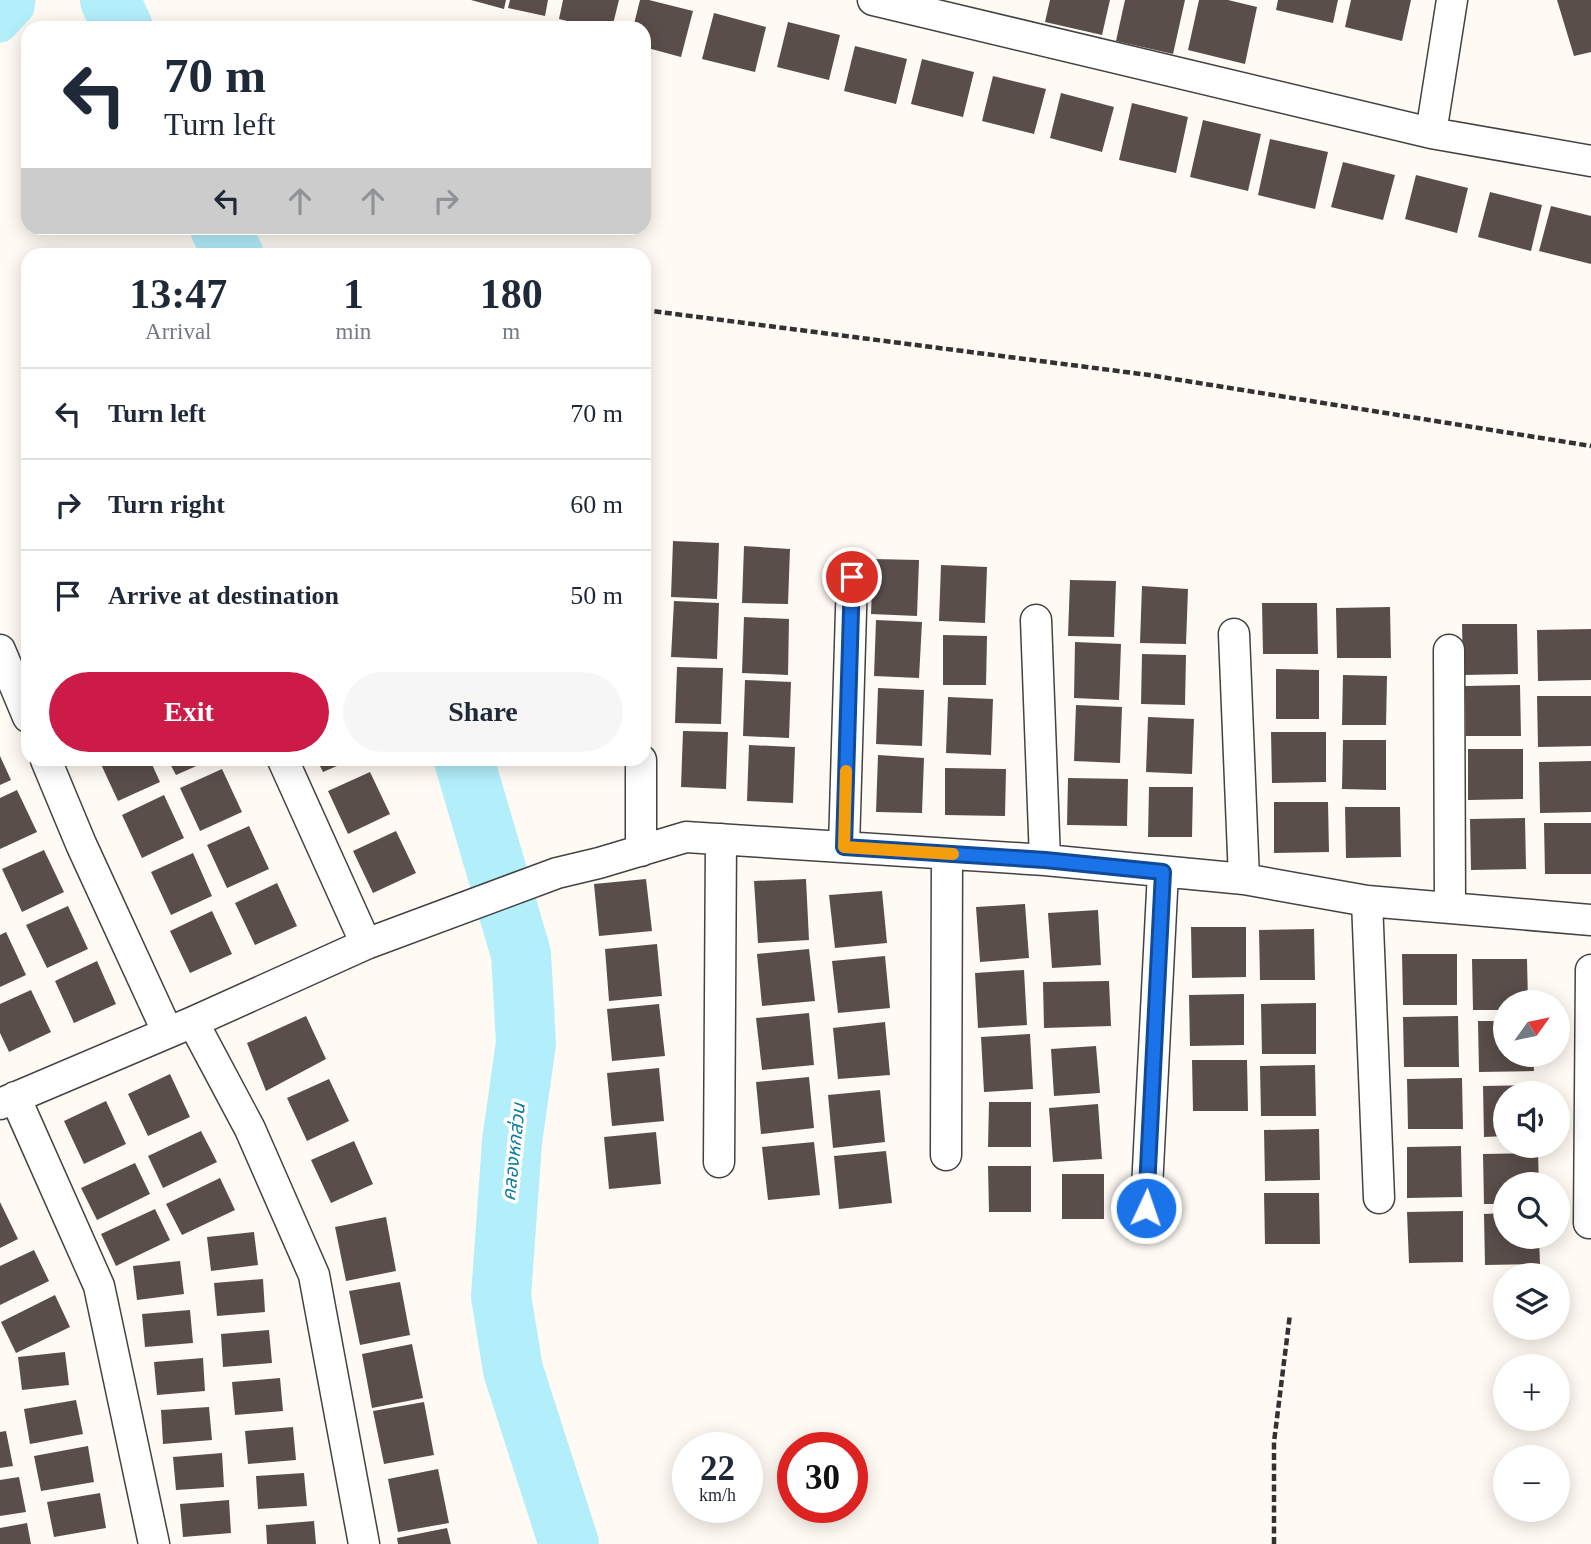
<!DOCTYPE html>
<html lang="en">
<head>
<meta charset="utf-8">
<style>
  :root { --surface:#fff; --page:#f6f6f7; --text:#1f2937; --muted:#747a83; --line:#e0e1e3; --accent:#cd1b47 }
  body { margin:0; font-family:"Times New Roman","Noto Sans Thai",serif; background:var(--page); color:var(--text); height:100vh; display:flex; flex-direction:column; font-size:26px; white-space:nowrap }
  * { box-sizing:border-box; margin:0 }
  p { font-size:23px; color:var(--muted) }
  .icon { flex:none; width:38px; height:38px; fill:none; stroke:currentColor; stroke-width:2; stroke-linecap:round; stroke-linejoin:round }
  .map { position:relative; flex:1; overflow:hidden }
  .drawer { position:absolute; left:21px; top:248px; width:630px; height:518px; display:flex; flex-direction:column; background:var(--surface); border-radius:21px; box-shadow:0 4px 18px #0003 }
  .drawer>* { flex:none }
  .banner { position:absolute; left:21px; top:21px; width:630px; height:214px; border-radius:21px; box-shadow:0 4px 18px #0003; background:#fff; color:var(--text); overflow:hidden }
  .needle { width:46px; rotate:57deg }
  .controls { position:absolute; left:1493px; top:990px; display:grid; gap:14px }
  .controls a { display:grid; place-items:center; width:77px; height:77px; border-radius:50%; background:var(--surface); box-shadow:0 4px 18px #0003; font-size:35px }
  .speed { position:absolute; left:672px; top:1432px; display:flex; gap:14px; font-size:35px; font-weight:700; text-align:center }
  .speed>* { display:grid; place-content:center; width:91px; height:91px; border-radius:50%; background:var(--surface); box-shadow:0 4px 18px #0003; line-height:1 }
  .speed small { font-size:18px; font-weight:400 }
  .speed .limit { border:10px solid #d22; background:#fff; color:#111 }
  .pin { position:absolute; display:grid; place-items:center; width:60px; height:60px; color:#fff; margin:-30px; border:4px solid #fff; border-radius:50%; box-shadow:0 2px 7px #0007 }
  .me { position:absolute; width:77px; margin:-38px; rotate:3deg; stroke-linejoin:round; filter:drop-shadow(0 0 5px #0008) }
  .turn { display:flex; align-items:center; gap:24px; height:147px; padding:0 28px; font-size:32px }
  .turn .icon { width:91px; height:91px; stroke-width:2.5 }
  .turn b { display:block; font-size:49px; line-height:60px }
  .lanes { display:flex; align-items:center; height:66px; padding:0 28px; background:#0003; justify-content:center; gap:35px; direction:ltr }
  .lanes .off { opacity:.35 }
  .eta { display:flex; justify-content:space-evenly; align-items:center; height:119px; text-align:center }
  .eta b { font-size:42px; font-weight:800; line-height:49px }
  .cta { display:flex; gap:14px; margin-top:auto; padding:14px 28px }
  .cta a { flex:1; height:80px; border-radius:42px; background:var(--accent); color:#fff; font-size:28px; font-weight:800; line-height:80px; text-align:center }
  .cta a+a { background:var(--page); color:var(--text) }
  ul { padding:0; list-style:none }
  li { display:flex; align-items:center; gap:21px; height:91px; padding:0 28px; border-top:2px solid var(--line) }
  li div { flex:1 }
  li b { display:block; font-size:26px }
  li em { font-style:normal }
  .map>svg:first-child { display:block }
</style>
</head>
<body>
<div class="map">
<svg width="1591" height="1544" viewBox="0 0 1591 1544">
  <rect width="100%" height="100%" fill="#fffaf3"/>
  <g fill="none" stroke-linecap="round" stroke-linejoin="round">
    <!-- canal -->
    <path stroke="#b3effb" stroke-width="35" d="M0,25l17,-18 1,-7"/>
    <!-- river -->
    <path stroke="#b3effb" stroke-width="60" d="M110,0l13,28
      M220,228l14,28
      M464,760l57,194 5,89 -14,99 -11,154 12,74 56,174"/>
  </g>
  <!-- building -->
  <path fill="#5a4e4b" d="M471,0h35l-2,9z
    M510,0h38l-3,16 -37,-8z
    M563,0h56l-7,28h-16l-37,-9z
    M640,0h9l44,11 -12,46 -37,-10v-19h-11z
    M1050,0h60l-8,35 -57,-13z
    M1125,0h60l-12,54 -57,-13z
    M1199,0h29l29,7 -12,57 -57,-14z
    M1278,0h60l-5,23 -57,-13z
    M1351,0h60l-9,41 -57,-14z
    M1557,0h34v52l-17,4z
    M714,13l52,14 -11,45 -53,-13z
    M788,22l52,13 -11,45 -52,-13z
    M855,46l52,13 -11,45 -52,-13z
    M922,59l52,13 -11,45 -52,-13z
    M993,76l53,13 -12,45 -52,-13z
    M1061,93l53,14 -12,45 -52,-14z
    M1132,103l56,14 -12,56 -57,-13z
    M1203,120l58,14 -13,57 -58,-14z
    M1270,139l58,13 -13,57 -57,-14z
    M1343,162l52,13 -12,45 -52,-13z
    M1416,175l52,13 -11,45 -52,-14z
    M1490,192l52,13 -11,46 -53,-14z
    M1551,206l40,10v48l-52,-13z
    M673,541l46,2 -2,56 -46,-2z
    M744,546l46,3 -2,55 -46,-1z
    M873,559l46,1 -2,56 -46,-2z
    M941,565l46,2 -2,56 -46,-2z
    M1070,580l46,1 -2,56 -46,-1z
    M1142,586l46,3 -2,55 -46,-1z
    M674,601l45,2 -2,56 -46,-2z
    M1262,603h55l1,51h-55z
    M1390,607l1,51h-54l-1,-50z
    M744,617l45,2 -1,56 -46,-2z
    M876,620l46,2 -3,56 -45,-2z
    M1462,624h55l1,50 -55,1z
    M1591,629v51l-53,1 -1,-51z
    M943,635l44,1 -1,49h-43z
    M1075,642l46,2 -2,56 -45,-2z
    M1142,654l44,1 -1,50 -44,-1z
    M677,667l46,1 -2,56 -46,-1z
    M1276,669l43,1v49h-43z
    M1343,675l44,1 -1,49h-44z
    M745,680l46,2 -2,56 -46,-2z
    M1520,685l1,51h-55l-1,-50z
    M878,688l46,2 -2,56 -46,-2z
    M1537,696h54v50l-53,1z
    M948,697l45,2 -2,56 -45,-2z
    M1076,705l46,2 -2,56 -46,-2z
    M1148,717l46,2 -2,55 -46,-2z
    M683,731l45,1 -2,57 -45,-2z
    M1271,732h55v50l-54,1z
    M1343,740h43v50l-44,-1z
    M749,745l46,2 -2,56 -46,-2z
    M1468,749h55v50l-55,1z
    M878,755l46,3 -2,55 -46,-1z
    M0,756l11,24 -11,5z
    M99,760h51l10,22 -42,19z
    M168,760h42l-34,15z
    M317,760h34l-28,12z
    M1591,761v51l-51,1 -1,-51z
    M945,768l61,1 -1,47 -60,-1z
    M222,769l20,43 -42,19 -20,-43z
    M370,772l20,42 -42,20 -20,-43z
    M1068,778l60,1 -1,47 -60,-1z
    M1149,787h44l-1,50h-44z
    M17,790l20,42 -37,17v-51z
    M164,795l20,43 -42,20 -20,-43z
    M1274,802h54l1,50 -55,1z
    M1345,807h55l1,50 -55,1z
    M1525,818l1,51 -55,1 -1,-51z
    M1544,823h47v51h-46z
    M249,826l20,43 -42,19 -20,-43z
    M396,831l20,42 -43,20 -20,-42z
    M44,850l20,42 -42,20 -20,-43z
    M193,853l19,43 -41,19 -20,-43z
    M646,879l6,52 -53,5 -5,-52z
    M806,879l3,61 -51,3 -4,-62z
    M277,883l20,43 -42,19 -20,-42z
    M882,891l5,52 -52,5 -6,-53z
    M1025,904l4,54 -49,4 -4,-55z
    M68,906l20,43 -41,19 -21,-43z
    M1098,910l3,55 -49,3 -4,-55z
    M212,911l20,43 -42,19 -20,-42z
    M1191,927h55v50l-54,1z
    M1314,929l1,51h-55l-1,-50z
    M6,932l20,43 -26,12v-52z
    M657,944l5,52 -53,5 -4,-52z
    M809,949l6,52 -53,5 -5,-52z
    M1402,954h55v51h-54z
    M885,956l5,52 -52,5 -6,-52z
    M1472,959h55l1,44h-23v7h-32z
    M97,961l19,43 -42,19 -19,-42z
    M1024,970l3,55 -49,3 -3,-55z
    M1109,981l2,45 -67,2 -1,-46z
    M31,990l20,42 -42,20 -9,-19v-29z
    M1244,994v51l-54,1 -1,-51z
    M1316,1003v51h-54l-1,-50z
    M659,1004l6,52 -53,5 -5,-52z
    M809,1013l5,52 -52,5 -6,-52z
    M306,1016l20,43 -60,32 -19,-48z
    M1458,1016l1,51h-55l-1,-50z
    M1478,1021h27v34h28l1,16 -55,1z
    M885,1022l5,53 -52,4 -5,-51z
    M1030,1034l3,55 -49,3 -3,-55z
    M1096,1046l4,47 -46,3 -3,-47z
    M1192,1060h55l1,51h-55z
    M1315,1065l1,51h-55l-1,-50z
    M659,1068l5,53 -52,5 -5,-53z
    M170,1074l20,43 -42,19 -20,-42z
    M809,1077l5,51 -53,6 -5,-52z
    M1462,1078l1,51h-55l-1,-50z
    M329,1079l20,42 -42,20 -20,-43z
    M1538,1085v9h-33v42l-21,1 -1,-51z
    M880,1090l5,52 -52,6 -5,-53z
    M106,1101l20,43 -42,20 -20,-43z
    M989,1102h42v45h-43z
    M1098,1104l4,55 -49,3 -4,-54z
    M1319,1129l1,51 -55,1 -1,-51z
    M201,1131l16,31 -54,26 -15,-32z
    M656,1132l5,52 -52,5 -5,-52z
    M354,1141l19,43 -42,19 -20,-43z
    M814,1142l6,53 -52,5 -6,-53z
    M1461,1146l1,51 -55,1v-51z
    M886,1151l6,52 -53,6 -5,-53z
    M1538,1153l1,32h-34v19h-21l-1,-50z
    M135,1163l15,31 -53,26 -16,-32z
    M988,1166h43v46h-42z
    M1062,1174h42v45h-42z
    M220,1178l15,32 -53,25 -16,-31z
    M1264,1193h55l1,51h-55z
    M0,1202l18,37 -18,9z
    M155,1209l15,31 -54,26 -15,-32z
    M1463,1211v51l-54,1 -2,-51z
    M1505,1213v24h34l1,27 -55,1 -1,-51z
    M386,1217l10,54 -50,10 -11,-54z
    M254,1232l4,33 -47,6 -4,-34z
    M34,1250l15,31 -49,24v-39z
    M180,1261l4,33 -47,6 -4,-34z
    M263,1279l2,33 -48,4 -3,-33z
    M400,1282l10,53 -50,10 -11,-54z
    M55,1295l15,32 -54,26 -15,-31z
    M190,1310l3,33 -48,4 -3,-33z
    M269,1330l3,33 -49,4 -2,-33z
    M412,1344l11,54 -51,10 -10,-54z
    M65,1352l4,33 -47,5 -4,-33z
    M203,1358l2,33 -48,4 -3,-33z
    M280,1378l3,33 -48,4 -3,-33z
    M76,1400l7,34 -53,10 -6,-35z
    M424,1402l10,53 -50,9 -11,-53z
    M209,1407l3,33 -49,4 -2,-34z
    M293,1427l3,33 -48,4 -3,-33z
    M6,1431l7,35 -13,2v-36z
    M88,1446l6,36 -53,9 -7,-35z
    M222,1453l2,34 -48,3 -3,-33z
    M438,1469l11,54 -51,9 -10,-53z
    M304,1473l3,33 -49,3 -2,-33z
    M19,1477l7,35 -26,4v-36z
    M100,1493l6,35 -52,9 -7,-35z
    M229,1500l2,33 -48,4 -3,-33z
    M314,1521l2,23h-49l-1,-19z
    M27,1523l4,21h-31v-16z
    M447,1528l4,16h-53l-1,-6z"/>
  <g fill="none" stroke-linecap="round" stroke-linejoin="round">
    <defs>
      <path id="minor" d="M873,0l558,133 160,28
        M1431,133l21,-133
        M1036,620l9,240
        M1234,634l10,245
        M0,650l28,67
        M1449,650l1,257
        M46,760l35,84 86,187
        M283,760l83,184
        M641,760v91
        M844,847l8,-270
        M1367,901l12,297
        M193,1022l57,107 64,146 50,269
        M15,1097l84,189 55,258
        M0,1104l193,-82 173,-78 191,-71 42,-10 87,-26 359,23 199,19 123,22 224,19
        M946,1155l1,-301
        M719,1162l2,-323
        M1146,1208l17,-336
        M1589,1223l2,-253"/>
    </defs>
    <!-- minor casing -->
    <use href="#minor" stroke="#434343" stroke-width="33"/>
    <!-- path -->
    <path stroke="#323232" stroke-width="4.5" stroke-dasharray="7 3.5" stroke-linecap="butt" d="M644,310l505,65 442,71
      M1274,1544v-102l16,-128"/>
    <!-- minor -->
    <use href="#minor" stroke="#fff" stroke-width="30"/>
  </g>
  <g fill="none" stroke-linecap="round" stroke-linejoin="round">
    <defs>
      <path id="route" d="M852,577l-8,270 201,13 118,12 -17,336"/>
    </defs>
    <!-- route casing -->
    <use href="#route" stroke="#114b97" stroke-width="18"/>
    <!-- route -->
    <use href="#route" stroke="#1a73e8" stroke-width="12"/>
    <!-- slow -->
    <path stroke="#f59e0b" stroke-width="12" d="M846,771l-2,76 109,7"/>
  </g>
  <g text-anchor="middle" stroke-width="7" stroke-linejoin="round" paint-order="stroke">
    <!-- water labels -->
    <g font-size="19" font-style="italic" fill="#0d7c9e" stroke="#fff">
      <text transform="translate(513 1152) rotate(-84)" y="7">คลองหกส่วน</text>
    </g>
  </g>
</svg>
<div class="controls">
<a><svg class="needle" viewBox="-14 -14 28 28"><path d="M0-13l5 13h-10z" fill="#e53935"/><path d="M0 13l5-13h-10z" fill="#747a83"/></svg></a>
<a><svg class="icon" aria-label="sound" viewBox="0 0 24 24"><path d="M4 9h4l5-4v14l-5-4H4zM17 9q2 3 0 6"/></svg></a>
<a><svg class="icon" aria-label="search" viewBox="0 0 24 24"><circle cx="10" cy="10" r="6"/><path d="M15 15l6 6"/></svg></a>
<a><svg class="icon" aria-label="layers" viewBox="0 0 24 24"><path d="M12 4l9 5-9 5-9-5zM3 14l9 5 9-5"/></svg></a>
<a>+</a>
<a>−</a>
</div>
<div class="speed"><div>22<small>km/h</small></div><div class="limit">30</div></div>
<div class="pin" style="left:852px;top:577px;background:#d93025"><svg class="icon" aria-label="arrive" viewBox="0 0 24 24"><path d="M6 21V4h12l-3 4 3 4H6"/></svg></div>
<svg class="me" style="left:1146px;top:1208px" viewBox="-20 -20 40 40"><circle r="17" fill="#1a73e8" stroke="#fff" stroke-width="3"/><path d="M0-11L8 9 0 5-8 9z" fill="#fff"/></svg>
<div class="banner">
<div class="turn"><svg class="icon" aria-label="left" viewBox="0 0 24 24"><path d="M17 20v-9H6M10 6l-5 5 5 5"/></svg><div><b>70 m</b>Turn left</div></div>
<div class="lanes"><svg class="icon" aria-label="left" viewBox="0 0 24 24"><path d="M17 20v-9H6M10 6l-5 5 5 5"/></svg><svg class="icon off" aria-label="ahead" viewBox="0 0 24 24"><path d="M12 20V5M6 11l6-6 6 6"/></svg><svg class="icon off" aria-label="ahead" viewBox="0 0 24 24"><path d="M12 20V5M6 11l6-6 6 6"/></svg><svg class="icon off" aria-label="right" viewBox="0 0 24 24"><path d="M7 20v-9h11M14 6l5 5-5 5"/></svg></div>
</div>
<section class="drawer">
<div class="eta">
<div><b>13:47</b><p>Arrival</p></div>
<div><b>1</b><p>min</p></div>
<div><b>180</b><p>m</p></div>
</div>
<ul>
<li><svg class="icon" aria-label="left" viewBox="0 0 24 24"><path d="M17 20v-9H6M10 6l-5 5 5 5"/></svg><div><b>Turn left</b></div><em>70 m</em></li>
<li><svg class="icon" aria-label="right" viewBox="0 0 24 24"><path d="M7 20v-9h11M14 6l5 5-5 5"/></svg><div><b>Turn right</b></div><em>60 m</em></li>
<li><svg class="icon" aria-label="arrive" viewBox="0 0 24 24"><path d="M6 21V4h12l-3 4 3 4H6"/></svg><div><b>Arrive at destination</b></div><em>50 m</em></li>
</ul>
<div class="cta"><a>Exit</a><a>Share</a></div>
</section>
</div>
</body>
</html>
